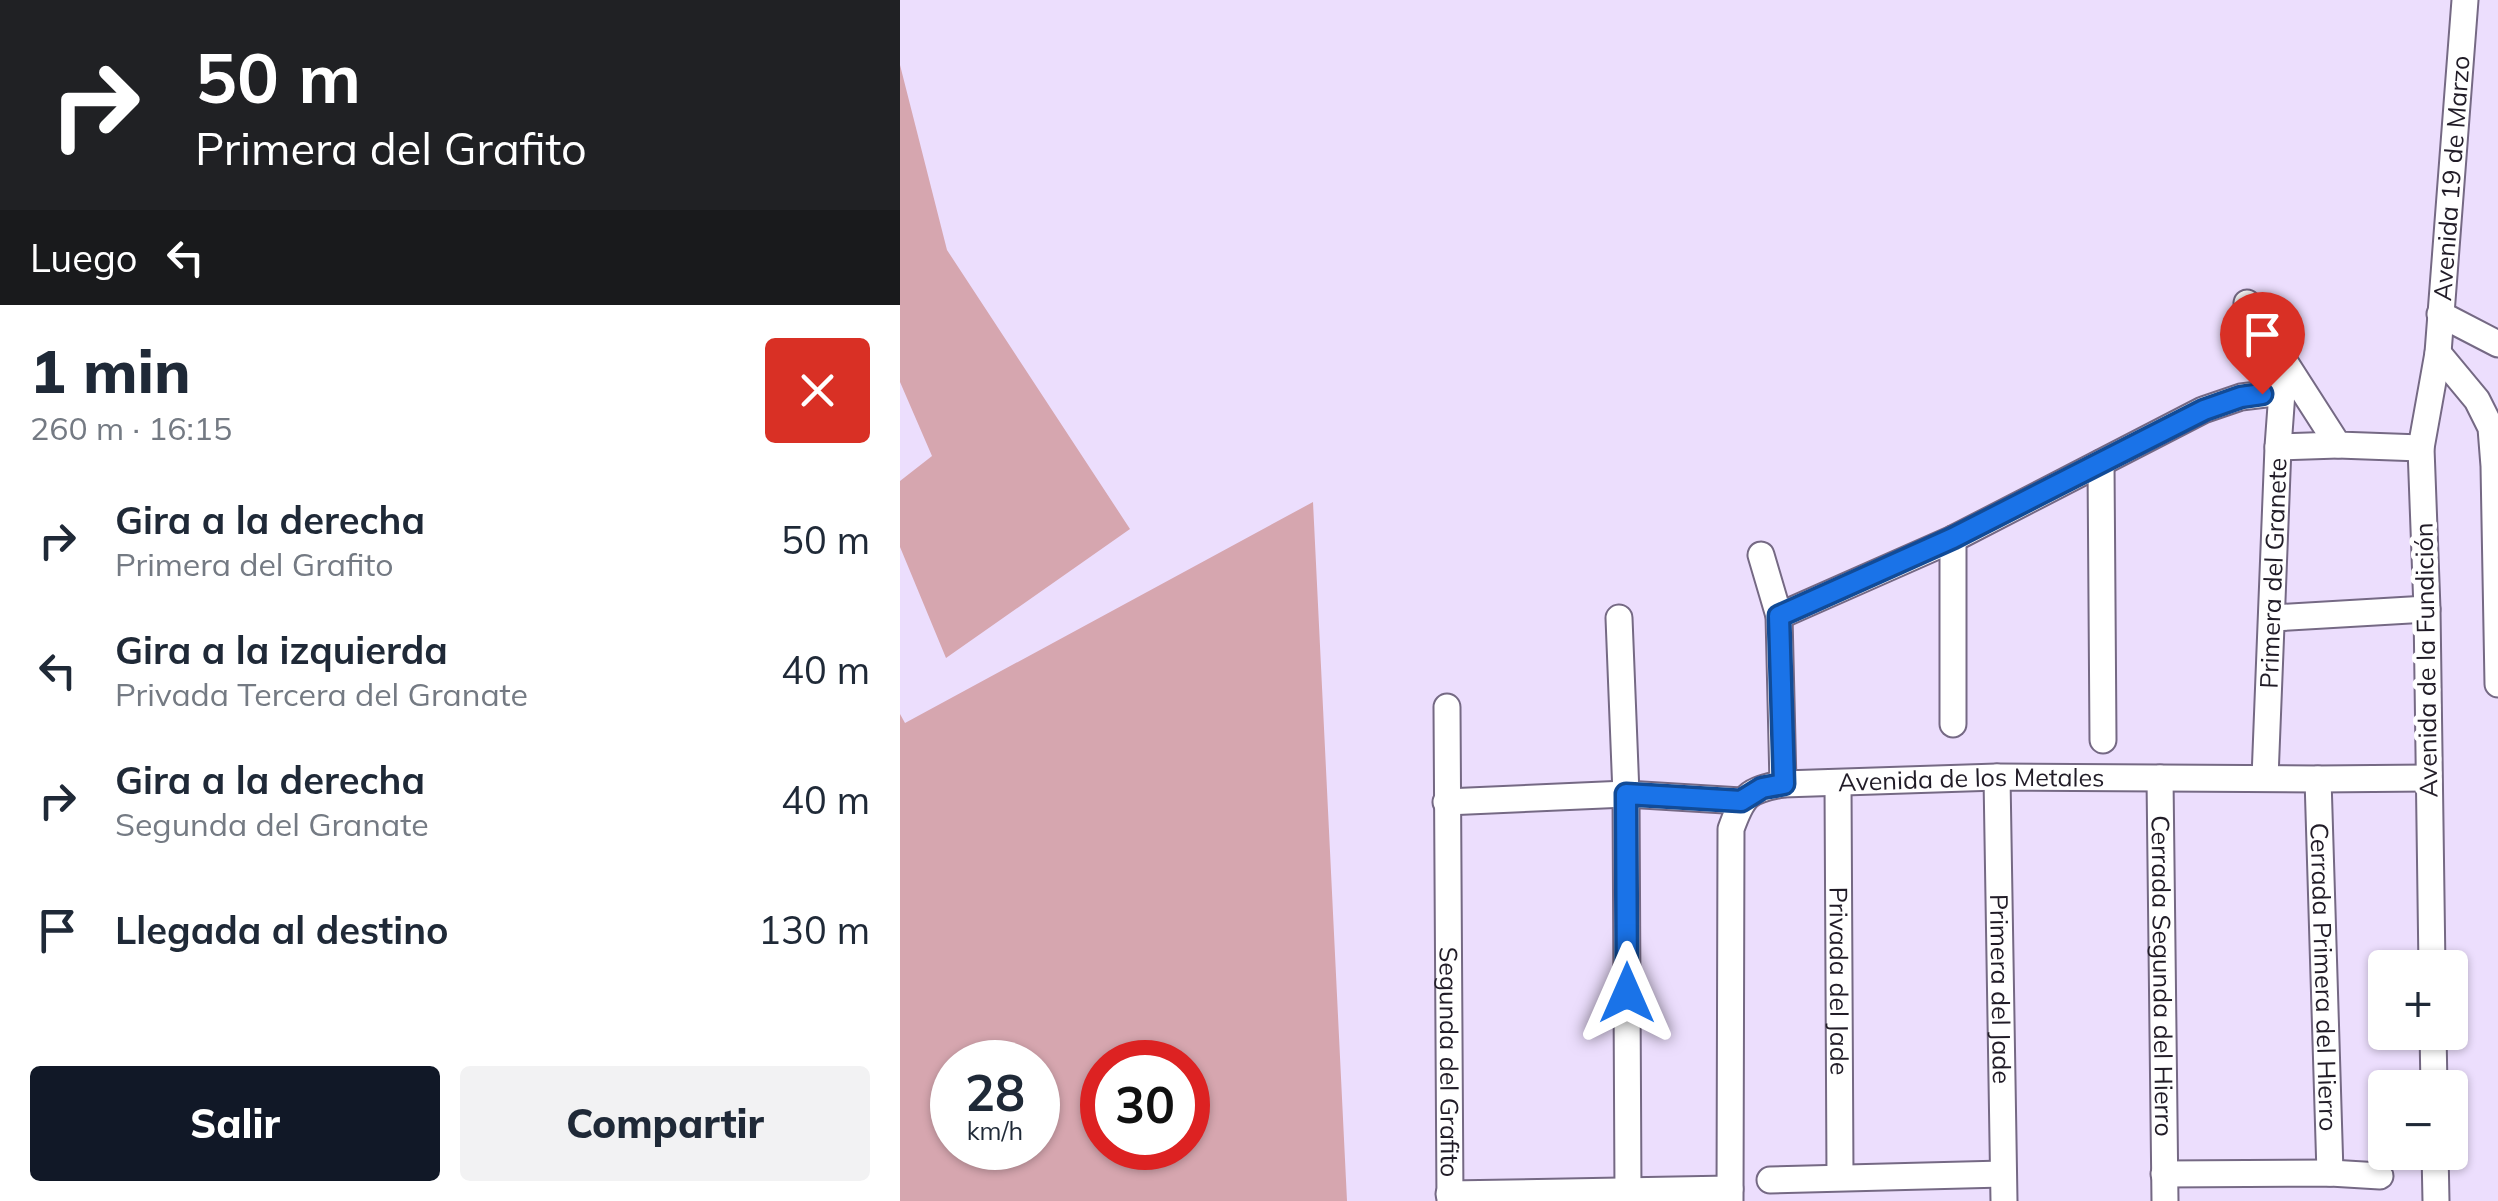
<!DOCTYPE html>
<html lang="es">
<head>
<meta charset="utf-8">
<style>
  :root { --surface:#fff; --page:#f2f2f3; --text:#1f2937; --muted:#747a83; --accent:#111827 }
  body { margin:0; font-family:Mulish,sans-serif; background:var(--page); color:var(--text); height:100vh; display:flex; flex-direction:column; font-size:38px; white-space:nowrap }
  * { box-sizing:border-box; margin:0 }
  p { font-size:32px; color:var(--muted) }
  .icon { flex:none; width:55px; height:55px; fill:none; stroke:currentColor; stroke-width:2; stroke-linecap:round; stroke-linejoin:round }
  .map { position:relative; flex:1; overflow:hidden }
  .drawer { display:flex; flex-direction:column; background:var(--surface); width:900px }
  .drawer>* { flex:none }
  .banner { background:#202124; color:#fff; overflow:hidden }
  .buttons { position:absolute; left:1468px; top:950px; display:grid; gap:20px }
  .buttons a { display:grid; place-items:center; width:100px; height:100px; border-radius:10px; background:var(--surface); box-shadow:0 2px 8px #0004; font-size:50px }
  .speed { position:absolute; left:30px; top:1040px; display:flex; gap:20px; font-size:50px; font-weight:700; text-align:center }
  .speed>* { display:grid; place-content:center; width:130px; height:130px; border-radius:50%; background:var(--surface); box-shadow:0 2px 8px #0004; line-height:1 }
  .speed small { font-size:25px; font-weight:400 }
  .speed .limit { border:15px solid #d22; background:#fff; color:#111 }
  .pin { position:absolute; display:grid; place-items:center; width:85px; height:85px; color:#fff; margin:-102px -42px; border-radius:50% 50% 50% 0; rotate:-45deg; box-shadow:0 0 10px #0007 }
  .pin .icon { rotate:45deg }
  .me { position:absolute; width:110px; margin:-55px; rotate:0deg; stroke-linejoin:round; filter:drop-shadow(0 0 8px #0008) }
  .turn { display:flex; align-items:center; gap:35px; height:210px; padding:0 30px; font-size:45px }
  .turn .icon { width:130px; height:130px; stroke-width:2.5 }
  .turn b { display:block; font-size:70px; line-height:85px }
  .then { display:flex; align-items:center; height:95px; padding:0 30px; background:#0003; gap:20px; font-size:38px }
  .round { display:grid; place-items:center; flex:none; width:105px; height:105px; border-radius:10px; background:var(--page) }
  .summary { display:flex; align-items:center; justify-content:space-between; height:170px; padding:0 30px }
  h1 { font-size:60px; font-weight:800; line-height:75px }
  .primary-button { display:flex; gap:20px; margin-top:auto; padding:20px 30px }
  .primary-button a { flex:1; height:115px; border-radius:10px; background:var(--accent); color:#fff; font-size:40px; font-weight:800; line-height:115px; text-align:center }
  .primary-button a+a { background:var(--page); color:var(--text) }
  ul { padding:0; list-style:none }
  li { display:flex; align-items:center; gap:30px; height:130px; padding:0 30px }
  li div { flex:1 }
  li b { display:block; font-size:38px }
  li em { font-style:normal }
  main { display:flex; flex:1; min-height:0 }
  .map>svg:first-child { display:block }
</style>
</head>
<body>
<main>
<section class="drawer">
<div class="banner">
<div class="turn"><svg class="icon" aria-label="right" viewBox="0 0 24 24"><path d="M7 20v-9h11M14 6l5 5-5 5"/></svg><div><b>50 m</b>Primera del Grafito</div></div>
<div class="then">Luego<svg class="icon" aria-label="left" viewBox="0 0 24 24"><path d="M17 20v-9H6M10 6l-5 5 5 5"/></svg></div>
</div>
<div class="summary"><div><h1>1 min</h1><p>260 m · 16:15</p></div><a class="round" style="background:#d93025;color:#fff"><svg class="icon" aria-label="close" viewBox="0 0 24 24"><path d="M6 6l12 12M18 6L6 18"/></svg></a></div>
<ul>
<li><svg class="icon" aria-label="right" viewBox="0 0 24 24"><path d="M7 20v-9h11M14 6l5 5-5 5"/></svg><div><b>Gira a la derecha</b><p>Primera del Grafito</p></div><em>50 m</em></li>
<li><svg class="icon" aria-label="left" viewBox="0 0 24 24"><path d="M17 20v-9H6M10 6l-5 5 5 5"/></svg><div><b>Gira a la izquierda</b><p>Privada Tercera del Granate</p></div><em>40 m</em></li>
<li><svg class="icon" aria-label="right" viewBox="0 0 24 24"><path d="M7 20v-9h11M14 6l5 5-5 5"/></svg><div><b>Gira a la derecha</b><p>Segunda del Granate</p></div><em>40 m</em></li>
<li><svg class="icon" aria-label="arrive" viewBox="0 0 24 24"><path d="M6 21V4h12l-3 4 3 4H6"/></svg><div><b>Llegada al destino</b></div><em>130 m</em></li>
</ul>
<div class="primary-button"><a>Salir</a><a>Compartir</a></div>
</section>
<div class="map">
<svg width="1598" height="1201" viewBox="0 0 1598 1201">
  <rect width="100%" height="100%" fill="#ecdefd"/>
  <!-- green -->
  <path fill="#d6a6af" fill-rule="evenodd" d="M0,65l47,185 183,279 -184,129 -46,-111v-66l32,-25 -32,-74z
    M413,502l34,699h-447v-487l5,9zM52,1062h86v86h-86zM202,1062h86v86h-86z"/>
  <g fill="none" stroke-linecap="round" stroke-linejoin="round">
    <defs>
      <g id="street">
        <path d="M1347,303l91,142 83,3"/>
        <path d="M1540,314l58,30"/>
        <path d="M1538,353l39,47 14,28 3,38 4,218"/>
        <path d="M1378,447l60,-2"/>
        <path d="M1201,463l2,277"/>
        <path d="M861,555l18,61 4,168"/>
        <path d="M879,616l174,-77 250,-129 38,-13 41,-5"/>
        <path d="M719,618l7,176 2,398"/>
        <path d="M1373,618l154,-9"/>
        <path id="s1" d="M547,707l3,494"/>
        <path d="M1053,724v-185"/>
        <path id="s2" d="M1097,777l7,424"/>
        <path id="s3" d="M1260,778l5,423"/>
        <path id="s4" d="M1365,778l13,-331 4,-55 6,-21"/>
        <path id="s5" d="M1418,779l12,394"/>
        <path id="s6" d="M938,783l2,394"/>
        <path d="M546,802l180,-8 115,7"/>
        <path id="s7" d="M1532,968l-5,-359 -6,-161 17,-95 27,-353"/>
        <path d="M1533,1032l1,56"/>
        <path d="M1535,1152l1,49"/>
        <path d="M1264,1174l166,-1 50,3"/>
        <path d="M870,1180l233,-6"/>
        <path d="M549,1194l281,-5"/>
        <path id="s8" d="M830,1201l1,-372c12,-33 16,-39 52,-45l214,-7 321,2 110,-1"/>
      </g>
    </defs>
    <!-- street casing -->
    <use href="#street" stroke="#756984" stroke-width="29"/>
    <!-- street -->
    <use href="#street" stroke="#fff" stroke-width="25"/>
  </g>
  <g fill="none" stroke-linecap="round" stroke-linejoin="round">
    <defs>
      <path id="route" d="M727,993l-1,-199 115,7 21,-13 22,-4 -5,-168 174,-78 251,-128 37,-13 21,-3"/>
    </defs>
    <!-- route casing -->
    <use href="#route" stroke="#114b97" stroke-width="25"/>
    <!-- route -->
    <use href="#route" stroke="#1a73e8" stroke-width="18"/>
  </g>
  <g text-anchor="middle" stroke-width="9" stroke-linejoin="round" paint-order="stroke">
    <!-- street labels -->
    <g font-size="25" fill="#211c27" stroke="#fff">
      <text dy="9" stroke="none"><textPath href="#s7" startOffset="792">Avenida 19 de Marzo</textPath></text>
      <text dy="9" stroke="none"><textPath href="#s4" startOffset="205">Primera del Granete</textPath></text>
      <text transform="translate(1526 660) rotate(-91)" y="9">Avenida de la Fundición</text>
      <text dy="9" stroke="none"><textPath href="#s8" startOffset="635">Avenida de los Metales</textPath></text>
      <text dy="9" stroke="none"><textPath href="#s3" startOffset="198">Cerrada Segunda del Hierro</textPath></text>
      <text dy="9" stroke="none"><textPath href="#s5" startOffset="198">Cerrada Primera del Hierro</textPath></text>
      <text dy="9" stroke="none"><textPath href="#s6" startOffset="198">Privada del Jade</textPath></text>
      <text dy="9" stroke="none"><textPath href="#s2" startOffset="212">Primera del Jade</textPath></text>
      <text dy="9" stroke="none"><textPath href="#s1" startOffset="355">Segunda del Grafito</textPath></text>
    </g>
  </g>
</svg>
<div class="buttons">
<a>+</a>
<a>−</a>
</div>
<div class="speed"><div>28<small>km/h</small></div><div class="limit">30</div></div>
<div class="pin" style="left:1362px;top:394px;background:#d93025"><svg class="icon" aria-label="arrive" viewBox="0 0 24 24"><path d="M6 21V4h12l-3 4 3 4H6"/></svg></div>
<svg class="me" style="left:727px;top:993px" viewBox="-20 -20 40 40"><path d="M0-17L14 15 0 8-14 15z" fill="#1a73e8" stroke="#fff" stroke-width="4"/></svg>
</div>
</main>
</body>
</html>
